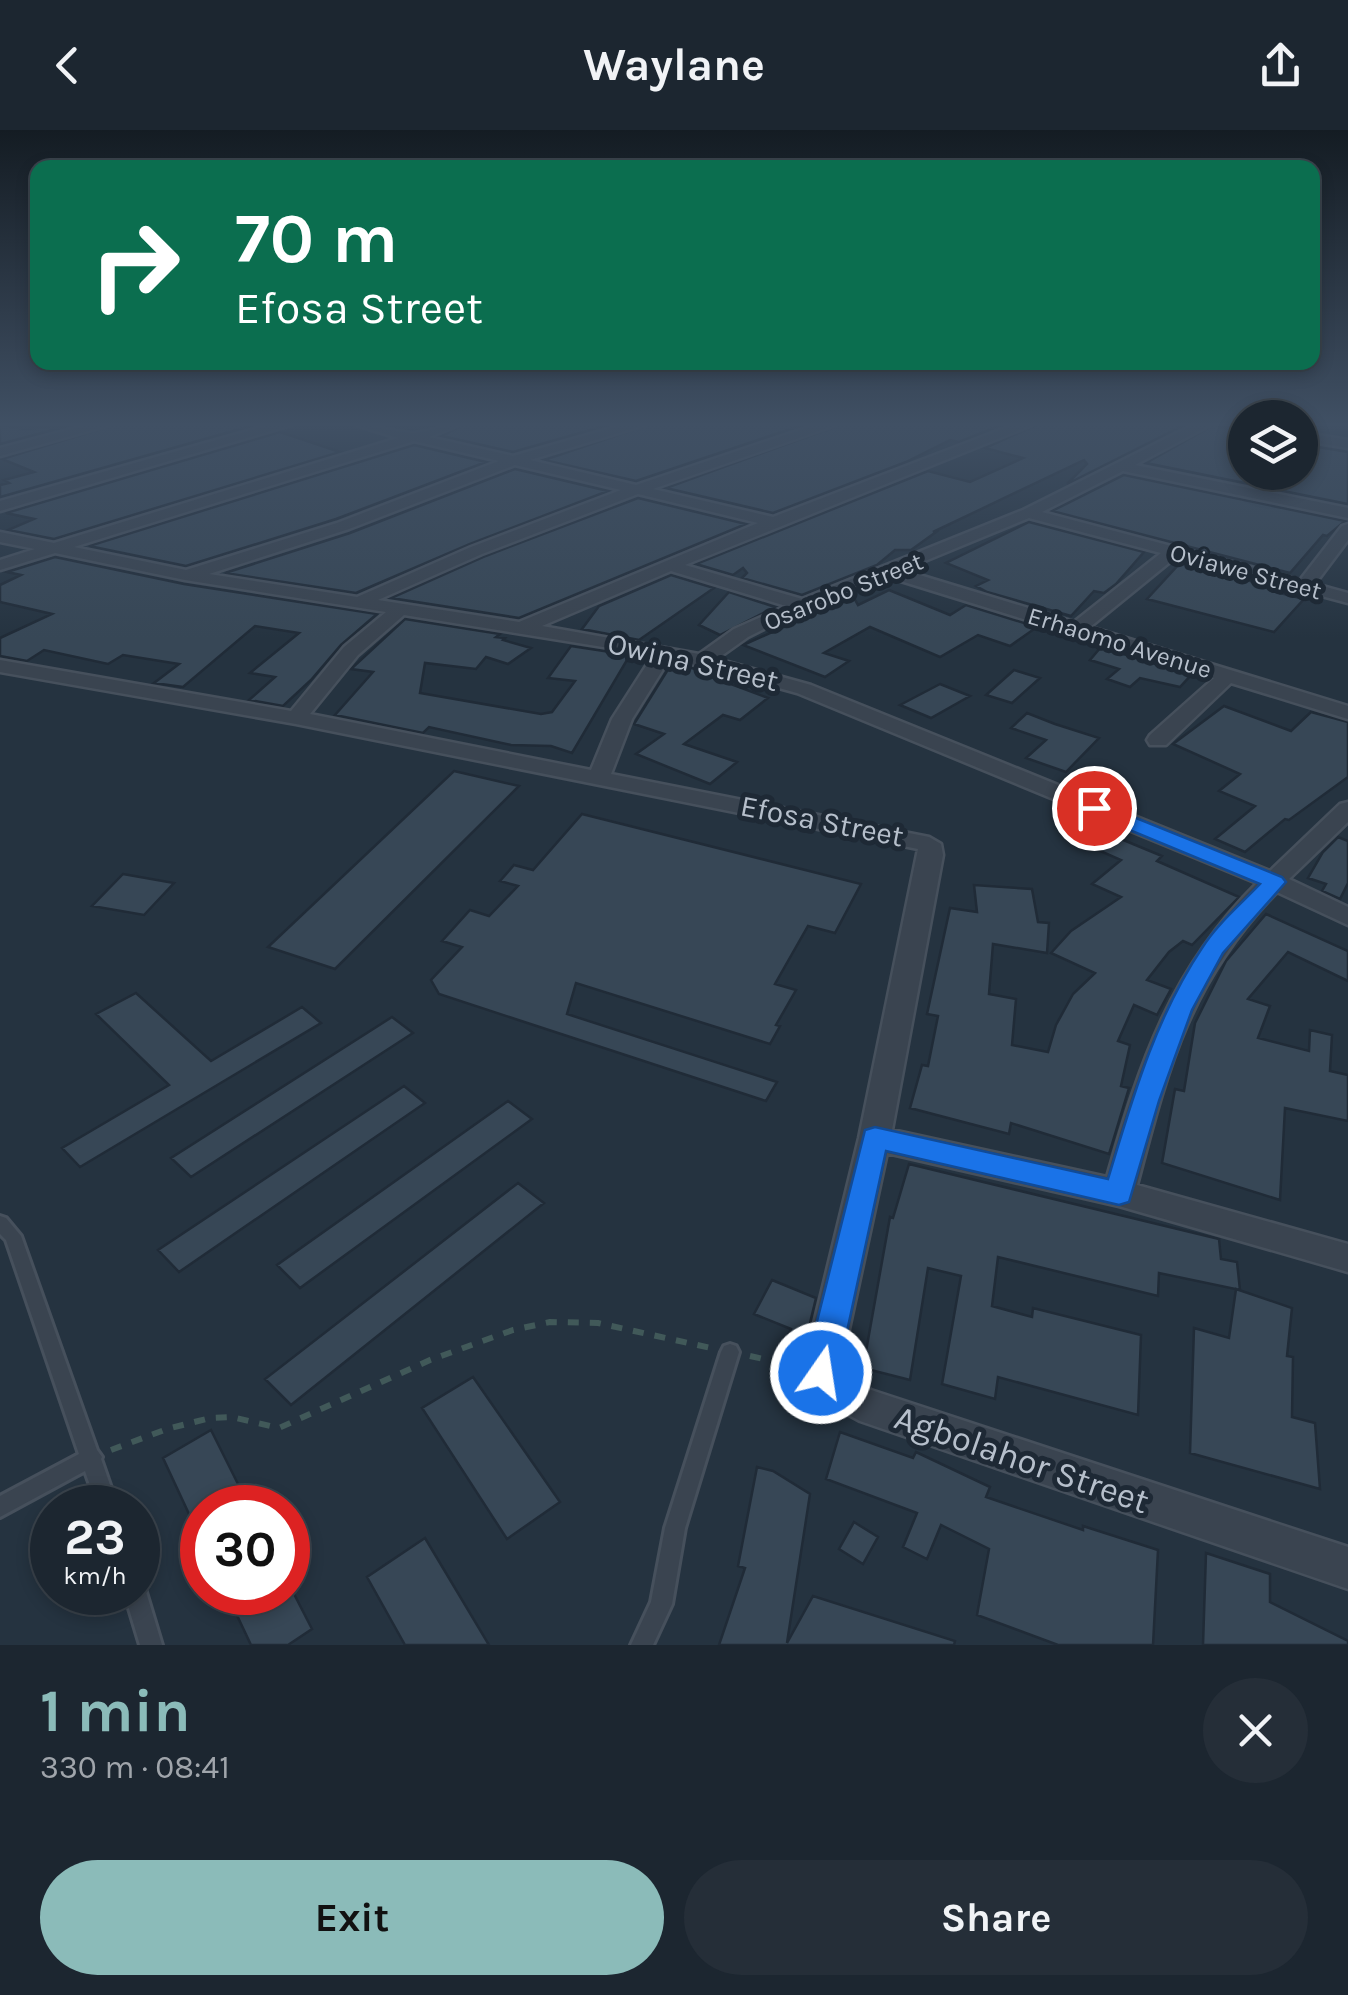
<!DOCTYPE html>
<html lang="en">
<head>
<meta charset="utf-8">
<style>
  :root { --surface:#1c2630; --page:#252e38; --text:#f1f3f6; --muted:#a0a5ab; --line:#3a434c; --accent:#8bbbb9 }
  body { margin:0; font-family:Karla,sans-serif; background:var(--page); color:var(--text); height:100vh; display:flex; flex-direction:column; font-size:38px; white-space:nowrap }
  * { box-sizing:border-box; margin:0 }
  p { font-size:32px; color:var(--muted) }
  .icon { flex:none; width:55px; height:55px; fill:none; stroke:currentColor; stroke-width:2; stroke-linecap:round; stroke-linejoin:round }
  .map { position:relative; height:1515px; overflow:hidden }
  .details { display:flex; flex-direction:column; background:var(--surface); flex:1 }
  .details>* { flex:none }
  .hud { position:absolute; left:30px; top:30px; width:1290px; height:210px; border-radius:20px; box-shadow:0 5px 15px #0003,0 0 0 2px var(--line); background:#0b6e4f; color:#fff; overflow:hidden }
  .tools { position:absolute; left:1228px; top:270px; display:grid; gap:20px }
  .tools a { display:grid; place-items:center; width:90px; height:90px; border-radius:50%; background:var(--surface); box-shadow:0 5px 15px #0003,0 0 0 2px var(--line); font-size:50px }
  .speed { position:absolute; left:30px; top:1355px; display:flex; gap:20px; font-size:50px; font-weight:700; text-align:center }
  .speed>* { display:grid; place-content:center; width:130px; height:130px; border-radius:50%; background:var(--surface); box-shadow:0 5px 15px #0003,0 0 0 2px var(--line); line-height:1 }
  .speed small { font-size:25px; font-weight:400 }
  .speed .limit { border:15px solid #d22; background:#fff; color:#111 }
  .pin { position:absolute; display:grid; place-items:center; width:85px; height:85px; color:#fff; margin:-42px; border:5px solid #fff; border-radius:50%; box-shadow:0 2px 10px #0007 }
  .me { position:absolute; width:110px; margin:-55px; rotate:13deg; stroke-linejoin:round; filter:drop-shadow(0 0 8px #0008) }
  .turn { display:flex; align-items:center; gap:35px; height:210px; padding:0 40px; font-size:45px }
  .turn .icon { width:130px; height:130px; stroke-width:2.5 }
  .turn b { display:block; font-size:70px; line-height:85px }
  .round { display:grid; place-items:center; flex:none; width:105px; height:105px; border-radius:52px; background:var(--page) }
  .headline { display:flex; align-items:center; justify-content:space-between; height:170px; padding:0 40px }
  h1 { font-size:60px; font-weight:700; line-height:75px; color:var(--accent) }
  .cta { display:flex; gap:20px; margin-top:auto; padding:20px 40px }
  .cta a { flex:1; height:115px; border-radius:60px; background:var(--accent); color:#111; font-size:40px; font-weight:700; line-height:115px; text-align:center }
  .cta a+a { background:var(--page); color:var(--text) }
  header { display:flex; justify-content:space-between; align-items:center; height:130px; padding:0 40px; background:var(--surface); font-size:45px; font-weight:700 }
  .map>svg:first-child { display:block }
</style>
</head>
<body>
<header><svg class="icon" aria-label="back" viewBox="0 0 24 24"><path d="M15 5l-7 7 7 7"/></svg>Waylane<svg class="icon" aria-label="share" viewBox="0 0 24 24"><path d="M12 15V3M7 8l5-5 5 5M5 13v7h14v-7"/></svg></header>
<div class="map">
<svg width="1348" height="1515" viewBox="0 0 1348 1515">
  <rect width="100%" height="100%" fill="#253340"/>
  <!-- building -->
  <path fill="#374756" stroke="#202b37" stroke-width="2.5" d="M0,295l24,4 47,-4 -71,19z
    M114,295h140l-254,72v-12l9,-2 -5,-3 30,-8 -32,-13z
    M463,295h145l-95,27 -71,-16z
    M648,295h154l-166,56 -92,-21z
    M840,295h161l-42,17 -9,-2 -44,22 -133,51 -107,-25z
    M1036,295h148l-117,59 20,-20 -3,-4 -151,72h3l-25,18h-16l-18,15 -75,30 -60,-17 5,-5 -4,-5 -10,7 -37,-11 232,-93 42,11 53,-24 -38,-10z
    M1214,295l31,8v39h55v-28l48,8v52l-202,-41z
    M280,302l60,20 -286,87 -46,-9 26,-11 -28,-6z
    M414,315l72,17 -150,57 -150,47 -97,-20z
    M515,339l93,22 -138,53 -114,49 -131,-20 125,-40z
    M1124,345l221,46 -18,15 -4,-1 -33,38 -238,-62z
    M638,368l108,26 -227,94 -128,-20 92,-41z
    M1029,392l115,30 -28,32 -12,9 -10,-2 -23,25 -84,-24 -11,-6 12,-6 -42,-17z
    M55,427l129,27 193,30 -36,31 -30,35 -28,26 -34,-6 26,-23 -25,-4 49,-40 -44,-7 -72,61 -29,-4 25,-19 -56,-9 -15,9 -64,-14 -17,11 -27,-5v-18l52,-24 -52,-12v-17l21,-10 -14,-3z
    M1181,432l95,26 -4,3 32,8 -30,33 -127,-33z
    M671,445l43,13 -75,52 -57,-11 17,-23z
    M889,460l61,25 16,-10 71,22 -27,19 -32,-11 -38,22 -70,-30 -46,26 25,8 -24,16 -82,-32 110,-49 5,9z
    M729,462l46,15 -55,28 -21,-10z
    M405,489l95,15 -4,3 9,1 -2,2 28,8 -23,16 -22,-7 -10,12 -51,-6 -5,30 121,21 11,-2 23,-31 -27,-3 23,-32 59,9 -58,98 -21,-7 -40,-1 -82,-18 -6,6 -88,-18 38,-43 -22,-3z
    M1101,517l90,28 -11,12 -40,-9 -10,9 -23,-8 12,-10 -29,-9z
    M672,533l43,11 -3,3 56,21 -28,22 -17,-5 -39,29 53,18 -27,22 -74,-30 28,-20 -30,-10z
    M1014,540l26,8 -28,25 -26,-8z
    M940,554l30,12 -39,22 -31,-13z
    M1224,576l67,25 20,-19 37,10v55l-59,43 -4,-1 -40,33 -30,-13 40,-33 -36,-15 21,-17 -67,-30z
    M1027,583l28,11 44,14 -33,34 -40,-14 20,-18 -35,-12z
    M454,641l65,15 -184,183 -67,-22z
    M582,684l279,70 -26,49 -27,-7 -33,58 21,6 -20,35 4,1 -10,18 -194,-61 -9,31 210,68 -11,19 -327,-107 -8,-14 31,-33 -20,-6 28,-31 19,6 29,-30 -18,-5 14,-16 19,5z
    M1092,697l70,29 -5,5 82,36 -47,48 -9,-4 -14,11 -22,28 24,9 -14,26 -23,-10 -16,36 12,4 -9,41 8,2 -20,66 -98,-31 -2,11 -99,-26 12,-43 6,1 10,-50 -11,-2 23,-106 27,4 -3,-27 58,4 6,33 11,1 -2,30 -54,-9 -4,50 27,5 -4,46 36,7 8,-27 17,-31 22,-21 -44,-20 20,-22 50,-34 -29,-13 29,-24 -48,-21z
    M1338,707l10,4v42l-8,16 -18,-8 4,-7 -18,-6 15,-26z
    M123,744l51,9 -30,32 -52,-9z
    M1266,784l82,37v30l-60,-29 -40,47 22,7 -12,32 51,13 1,-21 22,5 -2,36 18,4v46l-63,-13 -5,92 -118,-37 13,-74 9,2 11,-68 31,-62z
    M136,863l75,68 91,-54 19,16 -241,144 -18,-19 107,-63 -73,-71z
    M392,887l21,16 -222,144 -20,-19z
    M404,956l21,17 -246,169 -21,-22z
    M508,971l24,18 -232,169 -23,-23z
    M909,1034l310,75 2,20 16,3 3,28 -81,-17 -1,23 -160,-39 -6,49 40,11 1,-9 108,27 -3,80 -140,-38 -3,22 -53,-15 19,-108 -33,-8 -18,112 -47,-12 27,-151 3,1z
    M518,1053l26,20 -253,202 -26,-26z
    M772,1150l44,18 -17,71 -22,-9 14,-31 -37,-15z
    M1236,1159l56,19 -5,48 6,1 -1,60 23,6 5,66 -130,-36 4,-125 35,10z
    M473,1247l87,125 -53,37 -85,-131z
    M211,1300l39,78h-48v34l-39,-84z
    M840,1302l73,26 3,-6 74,35 -4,10 97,33v-4l75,24 -5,95h-95l-81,-30 12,-66 -48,-24 -14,34 -24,-12 14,-34 -91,-34z
    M757,1337l16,4 37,23 -23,149 26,-47 142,45 -1,4h-235l26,-77 -7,-2z
    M854,1392l24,15 -15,27 -24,-15z
    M425,1408l64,107h-84l-38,-68z
    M1206,1423l64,21v28l78,39v4h-145z
    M226,1462h67l19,37 -24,16h-37z"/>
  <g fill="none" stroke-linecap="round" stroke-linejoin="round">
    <defs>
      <path id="lane" d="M0,1086l6,2 15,18 76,214 5,7 -1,2 17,49h-20l-13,-37 -85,46v-21l79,-42 -73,-214 -6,-6z
        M730,1214l6,2 3,6 -54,176 -13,76 -19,41h-22l20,-43 14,-74 56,-176 3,-6z
        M138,1452l5,2 3,8 16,53h-22l-16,-53h14z"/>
      <path id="street" d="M87,295h23l-110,31v-8z
        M269,295h22l-291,86v-10z
        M356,295c19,0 37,7 56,8 15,0 31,-8 47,-8l-30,12 84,19 110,-31h22l-115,35 106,25 179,-60h21l-183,64 120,28 240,-92h19l-347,140 117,34 221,-89 170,-85h17l-75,40 213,43v10l-225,-47 -81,41 258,68 42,-54 6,-2v16l-33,44 33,9v10l-172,-46 -86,70 258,79v13l-117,-36 -65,62h-16l-3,-5 3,-5 64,-57 -326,-101 -112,46 -28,14 -31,22 94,26 459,186 70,-67 8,-2v20l-59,57 59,28v18l-71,-33c-88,90 -109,176 -140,293l211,59v28l-229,-66 -232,-53 -47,218 31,19 477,157v42l-488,-168 -46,-25 -12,-23 57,-235 59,-289 -622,-125 -296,-52v-12l291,51 53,-64 42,-35 -201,-32 -130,-27 -55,17v-10l35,-11 -35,-7v-10l54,11 344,-105zM414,311l85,20 -162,62 -151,47 -112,-23zM515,335l106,25 -150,57 -114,50 -148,-23 140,-45zM638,364l120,29 -239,99 -141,-22 104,-46zM1029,388l132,35 -87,69 -171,-52zM671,441l115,35 -52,23 -35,25 -157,-28zM404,485l249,40 -41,64 -21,51 -281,-56 48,-59zM670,528l127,35 460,190c-87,87 -117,179 -150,294l-215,-47 51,-275 -2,-11 -12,-7 -318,-63 21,-55z
        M1235,295h10v5l-9,-2z
        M1300,302l48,8v8l-48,-8z"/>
    </defs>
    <!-- lane casing -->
    <use href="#lane" stroke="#46505c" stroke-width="6"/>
    <!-- street casing -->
    <use href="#street" stroke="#46505c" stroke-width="5"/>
    <!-- path -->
    <path stroke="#415959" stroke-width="6" stroke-dasharray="11 11" stroke-linecap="butt" d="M750,1226l44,10
      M111,1320l56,-21 43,-11 22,-1 47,11 151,-68 83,-30 37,-8 48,1 113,25"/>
    <!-- lane -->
    <use href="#lane" fill="#3a4450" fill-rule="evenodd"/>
    <!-- street -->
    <use href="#street" fill="#3a4450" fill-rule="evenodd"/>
  </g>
  <!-- sky -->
  <linearGradient id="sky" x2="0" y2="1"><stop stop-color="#141c23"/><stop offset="0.58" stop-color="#405064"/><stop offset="1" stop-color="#405064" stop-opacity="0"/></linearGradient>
  <rect width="1348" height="508" fill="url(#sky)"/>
  <!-- route -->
  <path fill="#1a73e8" stroke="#114b97" stroke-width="2.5" d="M1094,671l188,76 4,5 -63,71 -31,57 -33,91 -30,101 -10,3 -233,-54 -48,222 -5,11 -12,4 -12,-4 -5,-11 61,-243 10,-3 233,52c24,-79 47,-161 94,-231 15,-24 39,-44 58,-64l-174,-72 -3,-4 3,-5z"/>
  <g text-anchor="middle" stroke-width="10" stroke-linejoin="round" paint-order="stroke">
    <!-- far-street labels -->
    <g font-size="25" fill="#b6bfcb" stroke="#1e2935">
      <text transform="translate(1246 441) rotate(15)" y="9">Oviawe Street</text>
      <text transform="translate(843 461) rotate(-22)" y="9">Osarobo Street</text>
      <text transform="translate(1120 512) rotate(17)" y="9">Erhaomo Avenue</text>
    </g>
    <!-- street labels -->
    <g font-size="30" fill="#b6bfcb" stroke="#1e2935">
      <text transform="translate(693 532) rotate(13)" y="10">Owina Street</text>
      <text transform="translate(822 691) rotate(11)" y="10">Efosa Street</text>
    </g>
    <!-- near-street labels -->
    <g font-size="35" fill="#b6bfcb" stroke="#1e2935">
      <text transform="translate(1022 1329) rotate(19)" y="12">Agbolahor Street</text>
    </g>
  </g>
</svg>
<div class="tools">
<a><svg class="icon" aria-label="layers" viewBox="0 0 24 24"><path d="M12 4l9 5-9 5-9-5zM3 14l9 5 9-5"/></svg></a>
</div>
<div class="speed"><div>23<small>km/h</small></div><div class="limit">30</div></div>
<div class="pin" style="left:1094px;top:678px;background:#d93025"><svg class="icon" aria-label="arrive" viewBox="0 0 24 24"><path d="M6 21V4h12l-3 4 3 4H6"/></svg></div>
<svg class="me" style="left:821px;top:1243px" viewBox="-20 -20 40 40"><circle r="17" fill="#1a73e8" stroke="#fff" stroke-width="3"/><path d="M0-11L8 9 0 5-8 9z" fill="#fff"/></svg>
<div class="hud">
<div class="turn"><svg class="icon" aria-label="right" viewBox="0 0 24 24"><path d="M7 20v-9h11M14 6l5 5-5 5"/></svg><div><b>70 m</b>Efosa Street</div></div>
</div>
</div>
<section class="details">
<div class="headline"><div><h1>1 min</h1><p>330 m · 08:41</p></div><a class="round"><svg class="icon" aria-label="close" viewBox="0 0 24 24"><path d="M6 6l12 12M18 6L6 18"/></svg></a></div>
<div class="cta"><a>Exit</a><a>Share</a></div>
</section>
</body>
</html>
